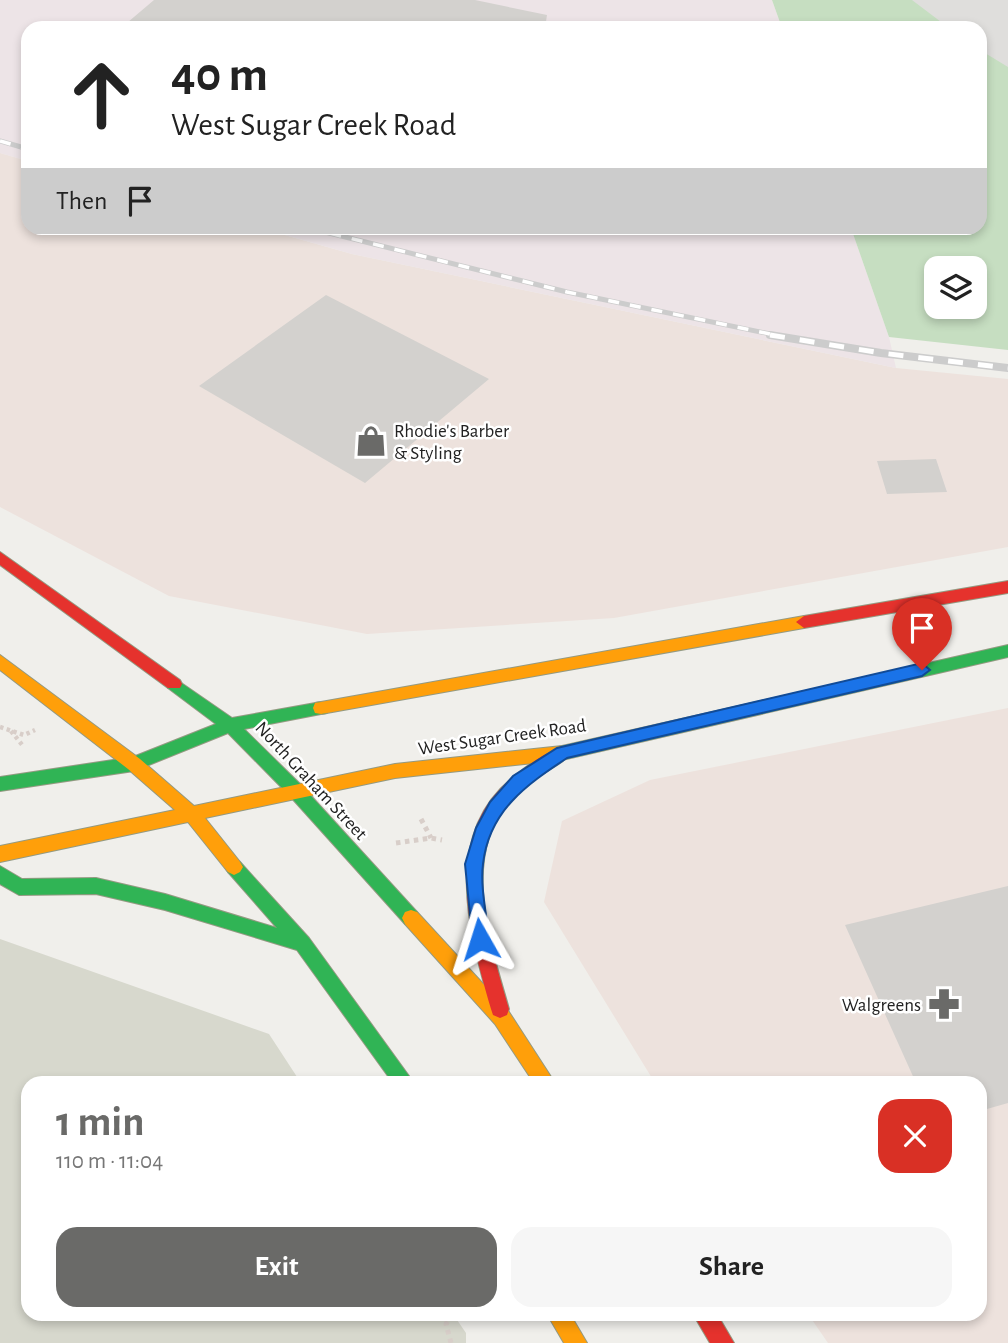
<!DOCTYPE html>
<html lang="en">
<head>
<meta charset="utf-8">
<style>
  :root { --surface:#fff; --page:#f6f6f6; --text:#222; --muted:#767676; --accent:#6a6a68 }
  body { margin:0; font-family:"Alegreya Sans",sans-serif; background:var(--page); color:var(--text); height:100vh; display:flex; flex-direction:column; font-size:26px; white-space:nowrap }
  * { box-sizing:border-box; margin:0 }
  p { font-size:23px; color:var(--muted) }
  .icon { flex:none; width:38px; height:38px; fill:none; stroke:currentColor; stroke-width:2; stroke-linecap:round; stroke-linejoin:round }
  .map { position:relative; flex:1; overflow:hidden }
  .details { position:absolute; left:21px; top:1076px; width:966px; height:245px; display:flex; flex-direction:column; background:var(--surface); border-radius:21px; box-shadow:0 4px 10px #0003 }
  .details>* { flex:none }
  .guide { position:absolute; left:21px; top:21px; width:966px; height:214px; border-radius:21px; box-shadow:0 4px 10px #0003; background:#fff; color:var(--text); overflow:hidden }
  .fabs { position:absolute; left:924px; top:256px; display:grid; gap:14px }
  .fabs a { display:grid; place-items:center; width:63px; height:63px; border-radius:14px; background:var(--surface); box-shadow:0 4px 10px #0003; font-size:35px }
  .pin { position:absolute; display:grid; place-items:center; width:60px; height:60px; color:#fff; margin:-72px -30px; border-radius:50% 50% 50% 0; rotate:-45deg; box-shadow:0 0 7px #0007 }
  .pin .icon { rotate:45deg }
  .me { position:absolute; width:77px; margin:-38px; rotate:354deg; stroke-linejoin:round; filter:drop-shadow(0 0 5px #0008) }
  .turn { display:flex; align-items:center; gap:24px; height:147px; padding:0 35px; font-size:32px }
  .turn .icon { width:91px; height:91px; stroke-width:2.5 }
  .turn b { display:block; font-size:49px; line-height:60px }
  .then { display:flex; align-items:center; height:66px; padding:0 35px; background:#0003; gap:14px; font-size:26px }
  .round { display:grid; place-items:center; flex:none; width:74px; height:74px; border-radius:21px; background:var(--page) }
  .overview { display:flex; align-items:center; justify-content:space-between; height:119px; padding:0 35px }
  h1 { font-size:42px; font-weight:600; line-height:52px; color:var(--accent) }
  .primary-button { display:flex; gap:14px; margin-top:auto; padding:14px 35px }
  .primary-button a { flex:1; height:80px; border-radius:21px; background:var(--accent); color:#fff; font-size:28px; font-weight:600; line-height:80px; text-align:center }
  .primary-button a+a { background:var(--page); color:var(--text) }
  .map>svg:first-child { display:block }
</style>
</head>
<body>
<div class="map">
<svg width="1008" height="1343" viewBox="0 0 1008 1343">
  <rect width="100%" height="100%" fill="#f0efeb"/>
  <!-- residential -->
  <path fill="#dfdedc" d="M772,0h236v99l-28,-10v-61h-165z"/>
  <!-- commercial -->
  <path fill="#ede2dd" d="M0,153l28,8v67h232l92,26 544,114 112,11v168l-394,71 -247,16 -198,-38 -169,-89z
    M1008,708v635h-180l-20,-29h172v-231h-325l-111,-181 18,-81 88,-41z"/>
  <!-- industrial -->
  <path fill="#ede4e7" d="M0,0h772l10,28h-754v133l-28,-8z
    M260,228h591l38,109 7,31 -544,-114z"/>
  <!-- construction -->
  <path fill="#d7d8cd" d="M0,939l269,95 32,49h-273v231h425l13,19v10h-466z"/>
  <!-- forest -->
  <path fill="#c6dec1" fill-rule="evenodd" d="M772,0h140l37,28h-167z
    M980,50l28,17v283l-119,-13 -38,-109h129zM936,268h39v38h-39z"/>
  <!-- building -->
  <path fill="#d3d1ce" d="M154,0h321l72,15 -2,13h-424z
    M326,295l163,84 -124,104 -166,-97z
    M936,459l11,33 -60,2 -10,-33z
    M1008,886v217l-28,8v-28h-64l-71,-158z"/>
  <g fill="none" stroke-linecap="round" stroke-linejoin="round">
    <defs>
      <path id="fast" d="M1008,645v12l-446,103 -6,-2 -2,-5 2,-5 6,-2z
        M174,678l58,40 89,-16 6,1 2,5 -2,5 -6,1 -77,15 57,56 116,127 3,6 -3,6 -6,2 -6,-2 -116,-129 -61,-62 -94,38 -134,20v-14l133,-20 83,-33 -48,-36 -2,-4 2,-4z
        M234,859l6,3 69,76 105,145h-21l-96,-133 -132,-40 -69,-16 -77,1 -19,-11v-18l22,13 74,-1 69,16 112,34 -49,-56 -3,-5 3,-5z"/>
      <path id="slow" d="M804,616l8,6 -8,6 -483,86 -6,-1 -2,-5 2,-5 6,-1z
        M0,655l140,104 54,47 201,-42 167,-18 6,2 2,5 -2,5 -6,2 -167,18 -190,40 35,44 3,5 -3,5 -6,3 -6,-3 -40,-50 -188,40v-16l175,-36 -47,-41 -128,-99z
        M411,910l6,2 92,100 46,71h-21l-39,-59 -90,-100 -3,-6 3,-6z
        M547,1314h23l17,29h-23z"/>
      <path id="jam" d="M0,552l180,128 2,4 -2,4h-12l-168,-123z
        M1008,581v12l-204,35 -8,-6 8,-6z
        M557,749l6,2 2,5 -2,5c-18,12 -37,22 -52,38 -52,57 -20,146 -2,210l-2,6 -7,3 -7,-3 -2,-6c-22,-77 -51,-177 25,-234 12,-10 27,-21 41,-26z
        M693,1314h24l17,29h-24z"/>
    </defs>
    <!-- fast casing -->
    <use href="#fast" stroke="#949a82" stroke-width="2"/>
    <!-- slow casing -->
    <use href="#slow" stroke="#949a82" stroke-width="2"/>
    <!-- jam casing -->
    <use href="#jam" stroke="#949a82" stroke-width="2"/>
    <!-- path-far1 -->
    <path stroke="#d8cec9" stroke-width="4.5" stroke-dasharray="3.5 3.5" stroke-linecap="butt" d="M0,727l24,8 11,-5
      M11,731l12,15"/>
    <!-- path -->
    <path stroke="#d8cec9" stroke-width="5" stroke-dasharray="4.5 4.5" stroke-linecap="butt" d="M421,819l10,19
      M396,843l35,-5 11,2
      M451,1343l-5,-19 7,-10"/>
    <!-- fast -->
    <use href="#fast" fill="#30b455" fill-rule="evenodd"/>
    <!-- slow -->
    <use href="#slow" fill="#ff9f0a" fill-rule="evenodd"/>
    <!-- jam -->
    <use href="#jam" fill="#e5322d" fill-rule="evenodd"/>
    <defs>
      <path id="rail-far1" d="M0,141l28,8
        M309,228l258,64 213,44"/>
      <path id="rail" d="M770,335l111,18 127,15"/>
    </defs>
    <!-- rail-far1 casing -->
    <use href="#rail-far1" stroke="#ccc" stroke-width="5"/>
    <!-- rail casing -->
    <use href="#rail" stroke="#ccc" stroke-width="8"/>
    <!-- rail-far1 -->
    <use href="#rail-far1" stroke="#fff" stroke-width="3.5" stroke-dasharray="11" stroke-linecap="butt"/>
    <!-- rail -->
    <use href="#rail" stroke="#fff" stroke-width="5" stroke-dasharray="15" stroke-linecap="butt"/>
  </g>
  <!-- route -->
  <path fill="#1a73e8" stroke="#114b97" stroke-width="2" d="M922,663l8,7 -8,6 -355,82c-41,27 -78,53 -84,106 -3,23 4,52 6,75l-3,6 -6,3 -7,-3 -8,-81 11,-36 14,-26 23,-26 44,-28z"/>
  <!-- icons -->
  <defs>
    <symbol id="shop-bare" viewBox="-9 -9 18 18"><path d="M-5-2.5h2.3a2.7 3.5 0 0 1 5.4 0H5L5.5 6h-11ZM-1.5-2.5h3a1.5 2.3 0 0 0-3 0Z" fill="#6a6a68" stroke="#fff" stroke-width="2.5" paint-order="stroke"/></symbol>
    <symbol id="pharmacy-bare" viewBox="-9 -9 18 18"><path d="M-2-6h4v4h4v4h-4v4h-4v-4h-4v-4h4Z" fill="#6a6a68" stroke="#fff" stroke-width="2.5" paint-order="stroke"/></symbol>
  </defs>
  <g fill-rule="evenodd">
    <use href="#shop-bare" x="349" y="419" width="44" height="44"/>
    <use href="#pharmacy-bare" x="922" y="982" width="44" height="44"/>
  </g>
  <g text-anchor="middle" stroke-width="5" stroke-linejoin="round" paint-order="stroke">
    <!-- poi labels -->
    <g font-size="19" fill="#222" stroke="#fff" text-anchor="start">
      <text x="394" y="437">Rhodie's Barber<tspan x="394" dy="22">&amp; Styling</tspan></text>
      <text x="921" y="1011" text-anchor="end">Walgreens</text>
    </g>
    <!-- street labels -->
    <g font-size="19" fill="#222" stroke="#fff">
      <text transform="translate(502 736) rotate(-8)" y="7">West Sugar Creek Road</text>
      <text transform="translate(312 780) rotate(47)" y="7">North Graham Street</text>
    </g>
  </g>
</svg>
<div class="fabs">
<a><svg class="icon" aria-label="layers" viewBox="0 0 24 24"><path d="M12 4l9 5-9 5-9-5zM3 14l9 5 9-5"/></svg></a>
</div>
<div class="pin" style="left:922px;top:670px;background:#d93025"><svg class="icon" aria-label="arrive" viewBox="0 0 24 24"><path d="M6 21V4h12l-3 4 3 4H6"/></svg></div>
<svg class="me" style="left:480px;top:939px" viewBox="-20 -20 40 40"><path d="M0-17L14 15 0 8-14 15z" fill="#1a73e8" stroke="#fff" stroke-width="4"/></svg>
<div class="guide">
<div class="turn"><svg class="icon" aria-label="ahead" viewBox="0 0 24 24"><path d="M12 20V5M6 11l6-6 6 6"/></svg><div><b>40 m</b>West Sugar Creek Road</div></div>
<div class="then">Then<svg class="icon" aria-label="arrive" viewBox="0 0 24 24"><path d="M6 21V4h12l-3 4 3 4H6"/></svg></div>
</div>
<section class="details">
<div class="overview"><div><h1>1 min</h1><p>110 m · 11:04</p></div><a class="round" style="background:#d93025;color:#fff"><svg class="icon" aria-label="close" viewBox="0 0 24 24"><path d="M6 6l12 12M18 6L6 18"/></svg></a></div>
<div class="primary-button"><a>Exit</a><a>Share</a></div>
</section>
</div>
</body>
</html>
